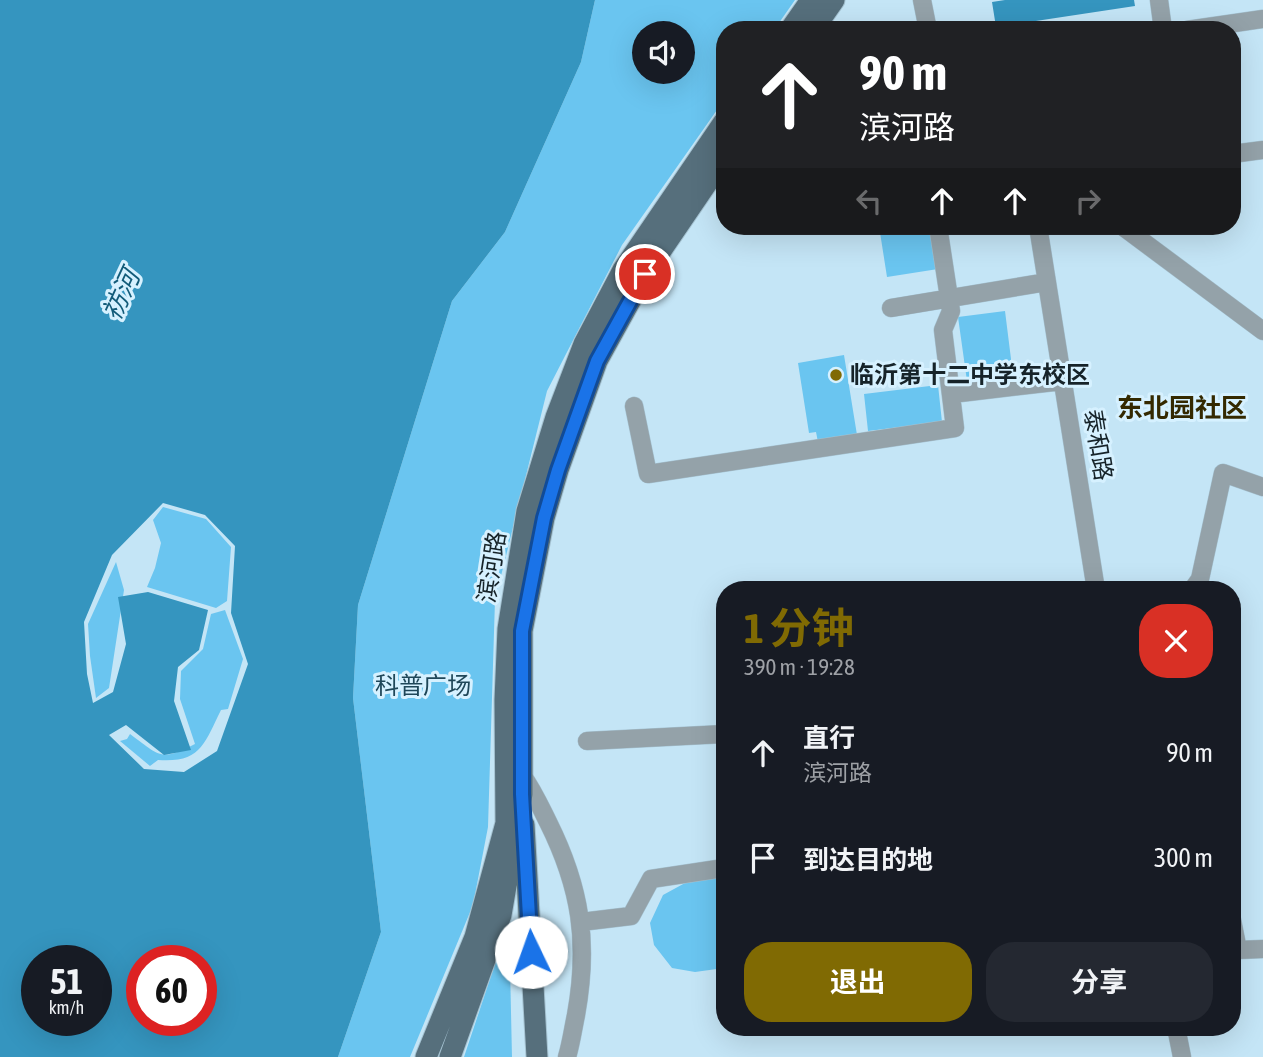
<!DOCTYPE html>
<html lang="zh">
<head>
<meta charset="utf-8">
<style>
  :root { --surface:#171b24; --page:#242831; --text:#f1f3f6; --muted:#9ea1a6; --accent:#806a03 }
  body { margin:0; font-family:"Asap Condensed","Noto Sans SC",sans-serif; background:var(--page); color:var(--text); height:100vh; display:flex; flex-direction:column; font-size:26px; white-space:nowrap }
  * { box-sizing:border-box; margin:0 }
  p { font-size:23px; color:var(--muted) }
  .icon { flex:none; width:38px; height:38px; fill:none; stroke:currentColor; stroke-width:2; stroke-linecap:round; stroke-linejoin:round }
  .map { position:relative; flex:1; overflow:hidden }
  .drawer { position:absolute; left:716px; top:581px; width:525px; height:455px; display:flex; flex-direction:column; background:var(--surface); border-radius:28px; box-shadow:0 7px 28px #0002 }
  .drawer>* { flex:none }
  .guide { position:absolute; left:716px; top:21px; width:525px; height:214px; border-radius:28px; box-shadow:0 7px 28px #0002; background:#202124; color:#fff; overflow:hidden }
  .buttons { position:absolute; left:632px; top:21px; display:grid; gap:14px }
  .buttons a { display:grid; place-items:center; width:63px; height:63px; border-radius:50%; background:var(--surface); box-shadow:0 7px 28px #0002; font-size:35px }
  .speed { position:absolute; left:21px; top:945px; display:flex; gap:14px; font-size:35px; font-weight:700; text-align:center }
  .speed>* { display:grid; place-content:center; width:91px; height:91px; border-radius:50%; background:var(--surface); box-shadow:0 7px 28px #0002; line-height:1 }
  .speed small { font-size:18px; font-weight:400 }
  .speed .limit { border:10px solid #d22; background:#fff; color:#111 }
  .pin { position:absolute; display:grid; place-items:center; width:60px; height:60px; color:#fff; margin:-30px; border:4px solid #fff; border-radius:50%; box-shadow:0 2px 7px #0007 }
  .me { position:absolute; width:77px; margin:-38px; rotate:357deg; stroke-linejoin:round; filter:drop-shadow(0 0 5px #0008) }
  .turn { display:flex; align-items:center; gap:24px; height:147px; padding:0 28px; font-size:32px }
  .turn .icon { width:91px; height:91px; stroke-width:2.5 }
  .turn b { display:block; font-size:49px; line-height:60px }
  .lanes { display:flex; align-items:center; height:66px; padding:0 28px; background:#0003; justify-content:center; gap:35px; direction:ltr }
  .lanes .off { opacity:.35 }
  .round { display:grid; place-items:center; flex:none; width:74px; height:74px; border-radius:28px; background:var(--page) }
  .overview { display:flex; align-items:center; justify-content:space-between; height:119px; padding:0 28px }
  h1 { font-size:42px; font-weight:700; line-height:52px; color:var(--accent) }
  .button { display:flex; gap:14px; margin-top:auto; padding:14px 28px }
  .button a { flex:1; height:80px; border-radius:28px; background:var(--accent); color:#fff; font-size:28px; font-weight:700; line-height:80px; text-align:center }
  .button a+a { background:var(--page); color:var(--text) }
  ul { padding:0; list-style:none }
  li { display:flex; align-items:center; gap:21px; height:105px; padding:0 28px }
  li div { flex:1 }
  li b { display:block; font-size:26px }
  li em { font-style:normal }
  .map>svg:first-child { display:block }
</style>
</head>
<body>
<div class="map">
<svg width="1263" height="1057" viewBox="0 0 1263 1057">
  <rect width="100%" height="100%" fill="#c4e5f6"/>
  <!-- green -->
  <path fill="#6ac5f0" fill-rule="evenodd" d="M595,0h200l-21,30h-50v70l-102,145 -75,146 -52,209 -7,227 -15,78 -63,152h-72l43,-125 -28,-234 5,-93 94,-304 53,-69 76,-170zM644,33h38v39h-38z
    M879,226h52l7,43 -51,8z
    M1005,311l8,64 -46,6 -9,-64z
    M844,355l13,80 -39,7 -2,-10 -7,1 -11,-70z
    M938,385l4,37 -74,9 -4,-37z
    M163,507l43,12 25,28 -4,54 -11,7 -69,-21 8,-19 6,-25 -8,-23z
    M116,562l8,28 -15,98 -13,10 -6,-42 -2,-32z
    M225,610l18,49 -15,50 -7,1c-17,34 -20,53 -63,50l-8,6 -30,-25 7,-2 3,-5c30,22 30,28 65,10l-15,-45 1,-28 22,-22 8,-35z
    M724,877v91l-29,4 -23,-4 -18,-23 -4,-22 13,-28 22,-12z
    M509,922l3,135h-48z"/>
  <!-- water -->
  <path fill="#3595bf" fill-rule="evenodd" d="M0,0h595l-14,62 -76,170 -53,69 -94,304 -5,93 28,234 -43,125h-338zM163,503l42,12 30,31 -4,67 17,51 -31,87 -33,21 -40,-3 -35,-34 17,-10 38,30 27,-5 -17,-49 4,-34 21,-17 9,-40 -60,-18 -30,5 8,47 -13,48 -20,11 -6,-29 -3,-52 28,-67zM37,961h59v59h-59zM142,961h59v59h-59z
    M1005,0h129l1,6 -139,21 -4,-25z"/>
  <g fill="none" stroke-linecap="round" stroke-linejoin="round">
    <defs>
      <path id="minor" d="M922,0l6,30
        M1159,0l4,30
        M1187,30l76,-11
        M1232,154l31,-4
        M1038,226l58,364
        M1122,226l141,105
        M891,308l156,-26
        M952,394l111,-13
        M634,406l14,68 307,-46 -12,-98 8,-19 -13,-85
        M1192,590l8,-11 23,-106 40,14
        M587,741l137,-7
        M522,775c11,15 18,31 26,47 33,66 41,121 28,193 -3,14 -5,29 -9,42
        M1232,920l6,30 25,-1
        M581,922l50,-6 20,-37 73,-11
        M1176,1027l6,30"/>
      <path id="major" d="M790,30l21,-30
        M813,30l21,-30
        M524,825l13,232
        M426,1057l49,-120 31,-114 -1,-123 3,-71 19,-118 29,-94 28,-73 39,-74 101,-148
        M450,1057l51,-142 21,-121v-163l22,-113 14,-48 39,-109 48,-87 79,-116"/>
    </defs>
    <!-- minor casing -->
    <use href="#minor" stroke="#a5c2d1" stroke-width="19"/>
    <!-- major casing -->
    <use href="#major" stroke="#a5c2d1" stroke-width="23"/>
    <!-- minor -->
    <use href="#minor" stroke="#94a2a9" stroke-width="18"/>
    <!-- major -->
    <use href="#major" stroke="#566f7c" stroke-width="21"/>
  </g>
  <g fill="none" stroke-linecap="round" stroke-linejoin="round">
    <defs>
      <path id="route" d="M531,952l-9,-158v-163l22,-113 14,-48 39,-109 48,-87"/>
    </defs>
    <!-- route casing -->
    <use href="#route" stroke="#114b97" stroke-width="18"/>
    <!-- route -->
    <use href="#route" stroke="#1a73e8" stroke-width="12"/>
  </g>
  <!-- markers -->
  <circle fill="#806a03" stroke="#d6f1ff" stroke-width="2.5" cx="836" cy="375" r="7"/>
  <g text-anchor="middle" stroke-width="6" stroke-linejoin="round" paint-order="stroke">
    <!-- poi labels -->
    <g font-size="24" font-weight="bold" fill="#162329" stroke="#d6f1ff" text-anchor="start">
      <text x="850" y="383">临沂第十二中学东校区</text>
    </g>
    <!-- street labels -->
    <g font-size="24" fill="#162329" stroke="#d6f1ff">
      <text transform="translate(1098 445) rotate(81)" y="8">泰和路</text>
      <text transform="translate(492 567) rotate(-81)" y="8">滨河路</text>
    </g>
    <!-- park labels -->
    <g font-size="24" fill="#1f4759" stroke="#d6f1ff">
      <text x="423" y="694">科普广场</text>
    </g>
    <!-- water labels -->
    <g font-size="26" font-style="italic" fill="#125b79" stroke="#d6f1ff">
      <text transform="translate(121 295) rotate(-65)" y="9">祊河</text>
    </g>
    <!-- neighbourhood labels -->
    <g font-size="26" font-weight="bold" fill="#342900" stroke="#d6f1ff">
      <text x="1182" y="417">东北园社区</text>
    </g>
  </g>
</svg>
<div class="buttons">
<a><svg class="icon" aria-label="sound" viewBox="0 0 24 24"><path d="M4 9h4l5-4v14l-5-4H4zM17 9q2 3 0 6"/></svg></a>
</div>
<div class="speed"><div>51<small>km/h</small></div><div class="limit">60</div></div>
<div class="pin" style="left:645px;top:274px;background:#d93025"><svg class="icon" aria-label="arrive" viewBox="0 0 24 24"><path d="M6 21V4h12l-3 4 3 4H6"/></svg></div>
<svg class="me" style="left:531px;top:952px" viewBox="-20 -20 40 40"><circle r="19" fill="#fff"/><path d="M0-13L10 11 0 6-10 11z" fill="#1a73e8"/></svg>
<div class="guide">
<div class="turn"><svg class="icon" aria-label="ahead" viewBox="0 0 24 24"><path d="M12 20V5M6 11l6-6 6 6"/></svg><div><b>90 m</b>滨河路</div></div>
<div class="lanes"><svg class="icon off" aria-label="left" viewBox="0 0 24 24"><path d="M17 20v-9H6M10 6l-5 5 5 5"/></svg><svg class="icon" aria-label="ahead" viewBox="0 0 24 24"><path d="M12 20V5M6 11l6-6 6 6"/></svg><svg class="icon" aria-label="ahead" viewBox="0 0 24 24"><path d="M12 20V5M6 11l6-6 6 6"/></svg><svg class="icon off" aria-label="right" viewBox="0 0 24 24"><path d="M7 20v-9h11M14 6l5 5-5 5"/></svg></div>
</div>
<section class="drawer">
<div class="overview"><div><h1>1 分钟</h1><p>390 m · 19:28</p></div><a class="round" style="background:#d93025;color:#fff"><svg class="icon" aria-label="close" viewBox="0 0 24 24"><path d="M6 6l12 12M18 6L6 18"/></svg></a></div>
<ul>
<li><svg class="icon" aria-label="ahead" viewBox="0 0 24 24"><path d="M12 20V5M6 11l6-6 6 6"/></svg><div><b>直行</b><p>滨河路</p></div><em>90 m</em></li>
<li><svg class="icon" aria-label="arrive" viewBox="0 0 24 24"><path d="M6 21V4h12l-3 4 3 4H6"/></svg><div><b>到达目的地</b></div><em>300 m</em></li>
</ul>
<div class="button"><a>退出</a><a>分享</a></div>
</section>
</div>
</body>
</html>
